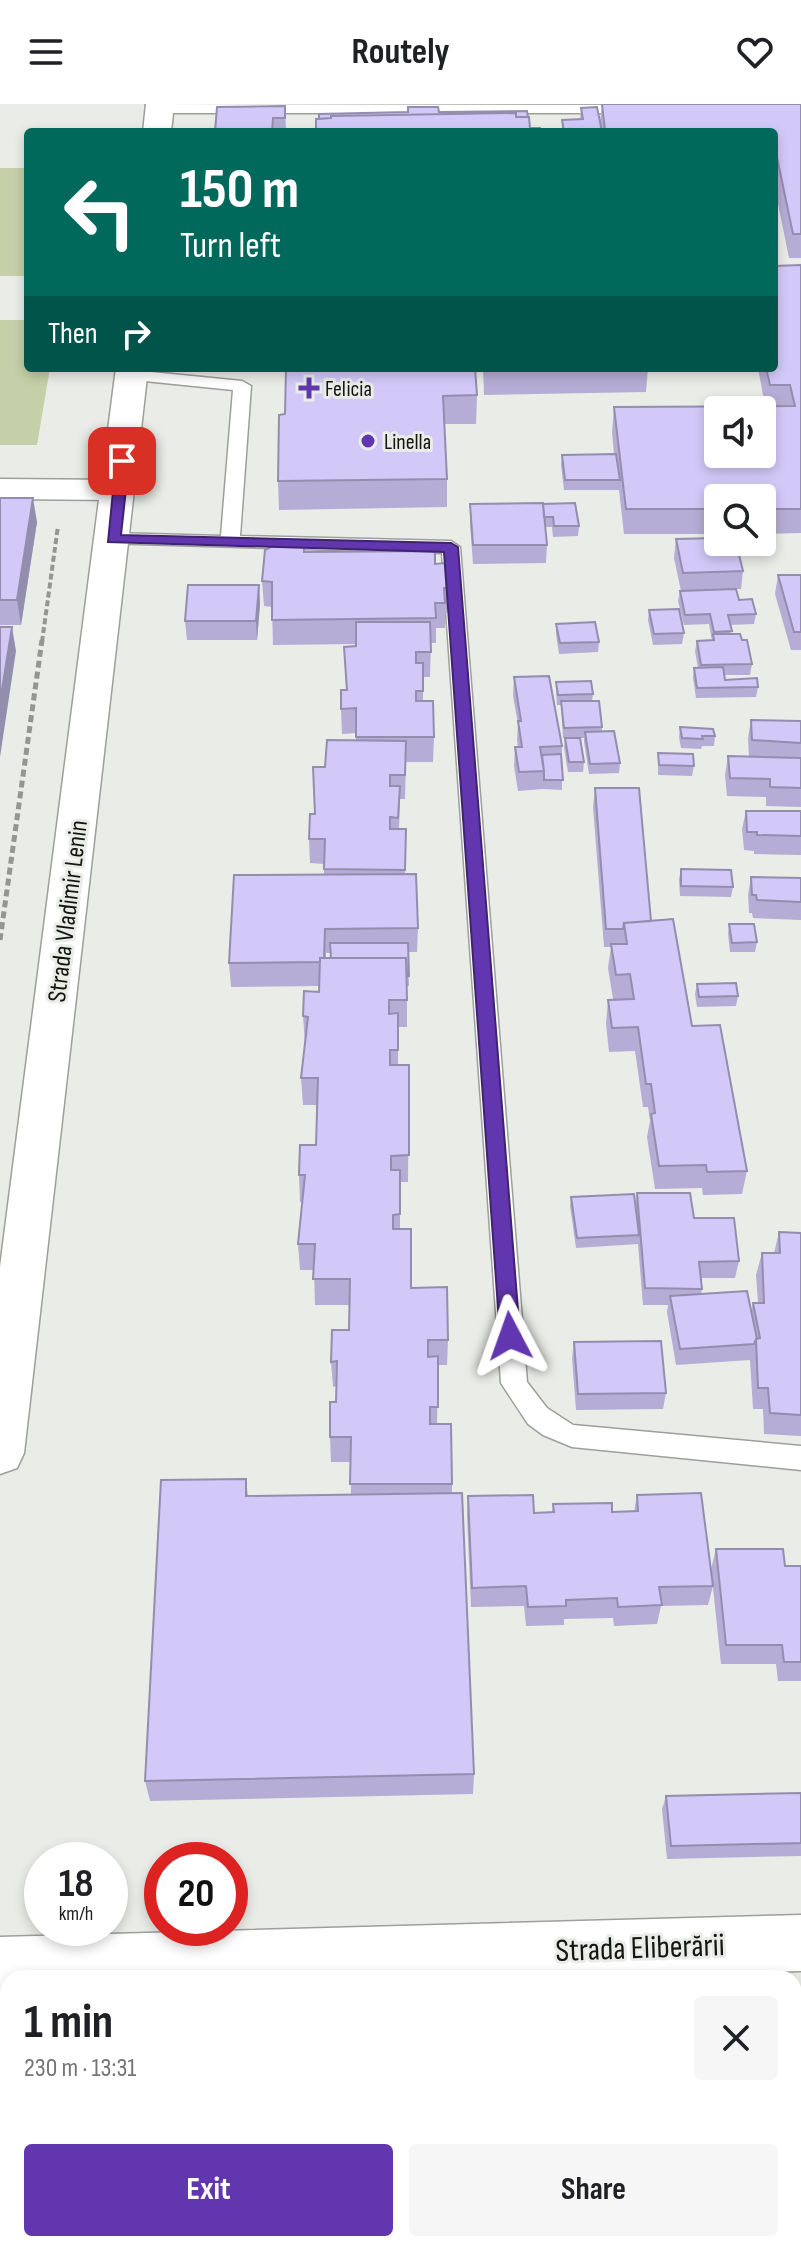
<!DOCTYPE html>
<html lang="en">
<head>
<meta charset="utf-8">
<style>
  :root { --surface:#fff; --page:#f6f6f6; --text:#202124; --muted:#757577; --accent:#6136ae }
  body { margin:0; font-family:"Sofia Sans Condensed",sans-serif; background:var(--page); color:var(--text); height:100vh; display:flex; flex-direction:column; font-size:30px; white-space:nowrap }
  * { box-sizing:border-box; margin:0 }
  p { font-size:26px; color:var(--muted) }
  .icon { flex:none; width:44px; height:44px; fill:none; stroke:currentColor; stroke-width:2; stroke-linecap:round; stroke-linejoin:round }
  .map { position:relative; flex:1; overflow:hidden }
  .sheet { position:absolute; left:0px; top:1866px; width:802px; height:282px; display:flex; flex-direction:column; background:var(--surface); border-radius:24px 24px 0 0; box-shadow:0 4px 12px #0003 }
  .sheet>* { flex:none }
  .hud { position:absolute; left:24px; top:24px; width:754px; height:244px; border-radius:8px; box-shadow:0 4px 12px #0003; background:#00695c; color:#fff; overflow:hidden }
  .fabs { position:absolute; left:704px; top:292px; display:grid; gap:16px }
  .fabs a { display:grid; place-items:center; width:72px; height:72px; border-radius:8px; background:var(--surface); box-shadow:0 4px 12px #0003; font-size:40px }
  .speed { position:absolute; left:24px; top:1738px; display:flex; gap:16px; font-size:40px; font-weight:700; text-align:center }
  .speed>* { display:grid; place-content:center; width:104px; height:104px; border-radius:50%; background:var(--surface); box-shadow:0 4px 12px #0003; line-height:1 }
  .speed small { font-size:20px; font-weight:400 }
  .speed .limit { border:12px solid #d22; background:#fff; color:#111 }
  .pin { position:absolute; display:grid; place-items:center; width:68px; height:68px; color:#fff; margin:-34px; border-radius:16px; box-shadow:0 4px 12px #0006 }
  .me { position:absolute; width:88px; margin:-44px; rotate:356deg; stroke-linejoin:round; filter:drop-shadow(0 0 6px #0008) }
  .turn { display:flex; align-items:center; gap:28px; height:168px; padding:0 24px; font-size:36px }
  .turn .icon { width:104px; height:104px; stroke-width:2.5 }
  .turn b { display:block; font-size:56px; line-height:68px }
  .then { display:flex; align-items:center; height:76px; padding:0 24px; background:#0003; gap:16px; font-size:30px }
  .round { display:grid; place-items:center; flex:none; width:84px; height:84px; border-radius:8px; background:var(--page) }
  .headline { display:flex; align-items:center; justify-content:space-between; height:136px; padding:0 24px }
  h1 { font-size:48px; font-weight:700; line-height:60px }
  .button { display:flex; gap:16px; margin-top:auto; padding:16px 24px }
  .button a { flex:1; height:92px; border-radius:8px; background:var(--accent); color:#fff; font-size:32px; font-weight:700; line-height:92px; text-align:center }
  .button a+a { background:var(--page); color:var(--text) }
  header { display:flex; justify-content:space-between; align-items:center; height:104px; padding:0 24px; background:var(--surface); font-size:36px; font-weight:700 }
  .map>svg:first-child { display:block }
</style>
</head>
<body>
<header><svg class="icon" aria-label="menu" viewBox="0 0 24 24"><path d="M4 6h16M4 12h16M4 18h16"/></svg>Routely<svg class="icon" aria-label="heart" viewBox="0 0 24 24"><path d="M12 20l-8-8c-3-5 5-10 8-4 3-6 11-1 8 4z"/></svg></header>
<div class="map">
<svg width="801" height="2147" viewBox="0 0 801 2147">
  <rect width="100%" height="100%" fill="#eaece7"/>
  <!-- green -->
  <path fill="#c5cfa8" d="M0,64h28v108h-28z
    M0,216h28v48h22l-13,77h-37z"/>
  <g fill="none" stroke-linecap="round" stroke-linejoin="round">
    <defs>
      <path id="service" d="M131,266l111,11 9,5 -11,150 211,5 9,6 67,835 20,26 26,17 228,21v24l-229,-23 -29,-12 -15,-11 -27,-41 -59,-830 -336,-10 -2,-4 9,-6 108,3 12,-146 -108,-11 -3,-4z"/>
      <path id="minor" d="M146,1l1,-1 530,1 -4,6 -10,2h-503l-10,-2z
        M0,375l119,1 12,3 5,7 -5,7 -12,3 -119,-1z"/>
      <path id="secondary" d="M146,0h28l-3,28h-28z
        M116,264h32l-124,1085 -7,15 -17,6v-207z
        M801,1811v56l-256,7h-537v15h-8v-56z"/>
    </defs>
    <!-- service casing -->
    <use href="#service" stroke="#9d9f9a" stroke-width="3"/>
    <!-- minor casing -->
    <use href="#minor" stroke="#9d9f9a" stroke-width="3"/>
    <!-- secondary casing -->
    <use href="#secondary" stroke="#9d9f9a" stroke-width="3"/>
    <!-- path-far1 -->
    <path stroke="#949692" stroke-width="4" stroke-dasharray="6 3" stroke-linecap="butt" d="M42,538l16,-116"/>
    <!-- path -->
    <path stroke="#949692" stroke-width="5" stroke-dasharray="7 4" stroke-linecap="butt" d="M0,836l42,-300"/>
    <!-- service -->
    <use href="#service" fill="#fff" fill-rule="evenodd"/>
    <!-- minor -->
    <use href="#minor" fill="#fff" fill-rule="evenodd"/>
    <!-- secondary -->
    <use href="#secondary" fill="#fff" fill-rule="evenodd"/>
  </g>
  <!-- wall -->
  <path fill="#b5add5" fill-rule="evenodd" d="M602,0h199v154h-12l-15,-74v-52h-212v-12l18,-1 1,-11 19,14z
    M285,2l1,26h-71z
    M801,161v268l-39,1v-36h-44v36h-94l-5,-44h-55l-3,-25 1,-10 52,-1 -2,-22 2,-25 151,-1 -7,-38h16z
    M286,264l191,27 -1,29h-32l3,55v28l-168,3 -1,-29 7,-67z
    M483,264h165l-2,24 -162,3z
    M0,394l37,24 -16,103h-21z
    M543,399l36,23 -1,10 -25,1 -1,-10h-7l2,18 -1,18 -73,1 -3,-41v-19z
    M676,435l67,32 -2,18h-5l3,11 17,14 -2,10 -24,1 1,9 11,6 10,24 -2,11h-26l1,5 33,7 -2,10 -60,1 -3,-20 1,-10h4l-3,-17 2,-10h15l-3,-17 -25,1 -6,-24 2,-10h1l-7,-33z
    M305,448l130,12 12,24v25h-2v15h-9v15h-5l-1,34h-7v24l11,36 -1,25h-27l-1,37h-5l-1,30h7l-1,45 13,54 -1,24h-9l1,34h-2v41h-9v38h11l-1,117h-8v47l11,59 37,52 -1,25h-9l-1,59 15,60v9l22,281 -1,20 -323,7 -5,-20 101,-302 2,17 103,-1v-33h-20l-1,-25 6,-35v-16l-3,1 -2,-25 18,-32v-25h-34l-1,-35h-14l-2,-26 5,-42h-3l-1,-27 17,-30 1,-40h-14l-2,-27 4,-34 -2,-28 16,-24v-6l-88,1 -2,-24 95,-88v-11l-14,-1 -1,-24 16,-72 31,-27v-7l-14,1 -1,-25 5,-19 -2,-43 12,-1v-2l-83,1 -1,-38 -8,-1 -2,-25zM326,849h4v5h-4z
    M778,471h23v75h-10l-16,-56z
    M259,481l1,19 -3,36h-70l-2,-19z
    M649,506l35,23 -2,11 -29,1 -5,-25z
    M556,520l43,18 -1,10 -39,2 -3,-20z
    M514,573l48,69v44l-19,-1 -25,2 -4,-25 1,-19h3l-1,-7 1,-16 -5,-28z
    M556,578l37,12 -1,7 10,26v5l18,31 -1,10 -30,1 -5,-32v-4h-21l-2,-33h-4l-1,-13z
    M751,616l50,1v86l-35,-1v-9l-39,-1 -2,-21 3,-19 21,1 -1,-19z
    M680,623l35,9 -1,10h-12l-1,3 -20,-1 -2,-11z
    M565,634l19,24 -1,10h-15l-4,-24z
    M658,649l36,13 -2,10 -34,-1z
    M595,684l57,133 95,250 -5,23 -39,1 -1,-7 -47,1 -8,-52 3,-16 -2,-14h-5l-8,-56 -26,1 -3,-28 2,-24 19,-1h-14l-5,-31 3,-21h-7l-11,-140z
    M746,707h55v44l-47,-1v-3l-10,-1 -2,-21z
    M681,765l52,18 -2,10 -51,-1 -1,-17z
    M751,773l50,1v42l-48,-2 -1,-5h-3l-1,-18z
    M729,820l28,18 -2,10h-25l-2,-18z
    M697,880l41,12 -2,10 -39,1 -2,-13z
    M637,1089l57,25 45,43 -4,17h-34l1,11 -1,5 50,17 2,-8h5l-2,-28 6,-22h12l5,-21 22,1v203l-37,-2 -1,-25h-10l-3,-49 -74,5 -9,-53 1,-7h-25l-5,-61 -62,4 -6,-42 1,-9 64,9z
    M574,1238l92,51 -3,16 -87,1 -4,-52z
    M637,1391l76,91 -5,19 -47,1 -4,18 -43,2 -1,-8 -49,1v6l-38,1 -2,-20 -53,1 -4,-91 1,-20 66,17 18,-1 1,-8 59,8h22z
    M716,1445l69,17h16v115h-23l-2,-17h-55l-10,-95z
    M801,1689v63l-134,3 -5,-50 4,-13z
    M801,2070v52l-7,1v-52z
    M647,2140h139l1,7h-139z"/>
  <!-- shaded-wall -->
  <path fill="#938dae" d="M33,394l4,24 -16,103 -4,-25z
    M259,481l1,19 -3,36 -1,-19z
    M12,523l4,24 -16,106v-55z"/>
  <!-- building -->
  <path fill="#d2c9f8" stroke="#938dae" stroke-width="2" fill-rule="evenodd" d="M602,0h199v130h-8l-19,-91v-11h-44v-3l-125,1z
    M285,2v12h-12l-1,14h-57l2,-25z
    M408,3h30l1,5 88,-1 1,6h-12v-4l-185,3v2l-12,1v-5l89,-2z
    M597,3l5,25h-38l-2,-12 21,-1 -2,-11z
    M516,9v4h13l1,11h10v4h-224v-13l15,-1v-2z
    M801,161v244h-39v-11h-44v11h-92l-12,-102 181,-1 -5,-21h-20l-4,-17h8v-102zM718,306h44v44h-44z
    M286,264h189l2,27 -34,1 4,83 -169,2 1,-66 6,-1z
    M485,264h120l-120,3z
    M616,350l4,26h-55l-3,-25z
    M0,394h33l-16,102h-17z
    M543,399l4,42h-74l-3,-41z
    M575,399l4,23h-25l-1,-9h-9l-1,-13z
    M718,434v4h18l7,29 -60,2 -7,-34z
    M275,441h29v7l131,-1v13l11,-1 1,25h-3l1,15h-10l1,15 -164,2v-38l-10,-1 3,-31z
    M778,471h23v57h-7z
    M188,481h71l-3,36h-71z
    M736,485l3,11 13,-1 4,15 -28,1 4,16 -18,1 -4,-18 -25,1 -5,-24z
    M679,505l5,24 -30,1 -5,-24z
    M356,518h74l1,30h-15v11h7v28h-7v10h17l1,36h-78v-29l-15,1v-19h6l-3,-43 12,-1z
    M595,518l4,20 -39,1 -4,-19z
    M0,523h12l-12,75z
    M713,530h27l2,6h5l5,24 -51,1 -4,-24 17,-1z
    M723,563l2,13 32,-2 1,9 -61,1 -3,-20z
    M549,572l13,70 -22,1 4,24 -25,1 -4,-25h7l-4,-26h3l-7,-44z
    M591,577l2,13 -35,1 -2,-13z
    M561,597h38l3,26 -38,1z
    M751,616l50,1v22l-49,-3z
    M680,623l33,2 2,7h-13l1,3 -21,-1z
    M614,627l6,32 -30,1 -5,-32z
    M565,634h15l4,24h-15z
    M327,636l79,1 -1,34h-15v11h10l-2,32 -8,-1v12h16l-1,41 -81,-1 1,-30h-16l1,-25h5l-2,-47h12z
    M658,649l35,1 1,12 -35,-1z
    M561,650l2,26h-19v-9l-2,-16z
    M728,652l73,2v30l-31,-1v-8l-40,-1z
    M595,684h44l12,133 -27,2 -1,6h-17z
    M746,707h55v25l-44,-1v-3h-10z
    M681,765l50,1 2,17 -52,-1z
    M416,770l2,54 -93,1 -1,29h-4v4l-91,1 5,-88z
    M751,773l50,1v24l-44,-2 -1,-5h-4z
    M673,815l19,107 28,-1 27,146 -40,1 -1,-7 -47,1 -8,-52 4,-1 -4,-29h-5l-8,-57 -26,1 -4,-28 26,-1 -4,-25 -14,1 -5,-31h16l-3,-21z
    M729,820h25l3,18 -25,1z
    M330,839h78l1,33h-2l-1,-18h-75z
    M320,854h86l1,42h-18v14l9,-1v37h-8v15h19v90l-18,1v14h9v44l-7,1v14h18v59l36,-1 1,53h-20v17l10,-1v51h-8v17h21l1,60h-102l1,-47h-21v-35h6l1,-41 -6,1 1,-32h17l1,-51h-37l2,-35h-17l7,-69h-6l1,-30h16l2,-67h-17l7,-61 -5,-1 1,-25 15,1z
    M736,879l2,13 -39,1 -2,-13z
    M637,1089h53l4,25h40l5,43 -40,1 3,27 -57,-1z
    M634,1090l5,41 -62,3 -6,-41z
    M779,1128l22,1v182l-31,-2 -2,-25h-10l-2,-49 4,-1 -7,-35h11l-2,-50h18z
    M747,1187l10,48h-1l-2,5 -74,5 -10,-53z
    M661,1237l5,52 -88,1 -4,-52z
    M246,1375v17l216,-3 12,281 -329,7 16,-301z
    M701,1389l12,93 -54,1 3,18 -44,2 -1,-9 -51,2v6l-38,1 -2,-21 -54,2 -4,-92 65,-1 1,18 20,-1 -1,-8 59,-1v9l26,-1 -1,-16z
    M716,1445h67l2,17h16v96h-17l-2,-17h-56z
    M801,1689v50l-130,3 -5,-50z
    M801,2070v48l-7,1v-48z
    M651,2140h135l1,7h-135z"/>
  <!-- route -->
  <path fill="#6136ae" stroke="#3f2371" stroke-width="2" d="M122,353l7,4 -8,74 330,8 7,4 62,789 -3,6h-14l-3,-6 -56,-784 -336,-10 8,-81z"/>
  <!-- markers -->
  <g fill="#6136ae" stroke="#eaece7" stroke-width="3">
    <path d="M305 272h8v8h8v8h-8v8h-8v-8h-8v-8h8z"/>
    <circle cx="368" cy="337" r="8"/>
  </g>
  <g text-anchor="middle" stroke-width="6" stroke-linejoin="round" paint-order="stroke">
    <!-- far-poi labels -->
    <g font-size="22" fill="#151513" stroke="#eaece7" text-anchor="start">
      <text x="325" y="292">Felicia</text>
      <text x="384" y="345">Linella</text>
    </g>
    <!-- street labels -->
    <g font-size="26" fill="#151513" stroke="#eaece7">
      <text transform="translate(67 807) rotate(-83)" y="9">Strada Vladimir Lenin</text>
    </g>
    <!-- near-street labels -->
    <g font-size="32" fill="#151513" stroke="#eaece7">
      <text transform="translate(640 1843) rotate(-2)" y="11">Strada Eliberării</text>
    </g>
  </g>
</svg>
<div class="fabs">
<a><svg class="icon" aria-label="sound" viewBox="0 0 24 24"><path d="M4 9h4l5-4v14l-5-4H4zM17 9q2 3 0 6"/></svg></a>
<a><svg class="icon" aria-label="search" viewBox="0 0 24 24"><circle cx="10" cy="10" r="6"/><path d="M15 15l6 6"/></svg></a>
</div>
<div class="speed"><div>18<small>km/h</small></div><div class="limit">20</div></div>
<div class="pin" style="left:122px;top:357px;background:#d93025"><svg class="icon" aria-label="arrive" viewBox="0 0 24 24"><path d="M6 21V4h12l-3 4 3 4H6"/></svg></div>
<svg class="me" style="left:510px;top:1232px" viewBox="-20 -20 40 40"><path d="M0-17L14 15 0 8-14 15z" fill="#6136ae" stroke="#fff" stroke-width="4"/></svg>
<div class="hud">
<div class="turn"><svg class="icon" aria-label="left" viewBox="0 0 24 24"><path d="M17 20v-9H6M10 6l-5 5 5 5"/></svg><div><b>150 m</b>Turn left</div></div>
<div class="then">Then<svg class="icon" aria-label="right" viewBox="0 0 24 24"><path d="M7 20v-9h11M14 6l5 5-5 5"/></svg></div>
</div>
<section class="sheet">
<div class="headline"><div><h1>1 min</h1><p>230 m · 13:31</p></div><a class="round"><svg class="icon" aria-label="close" viewBox="0 0 24 24"><path d="M6 6l12 12M18 6L6 18"/></svg></a></div>
<div class="button"><a>Exit</a><a>Share</a></div>
</section>
</div>
</body>
</html>
